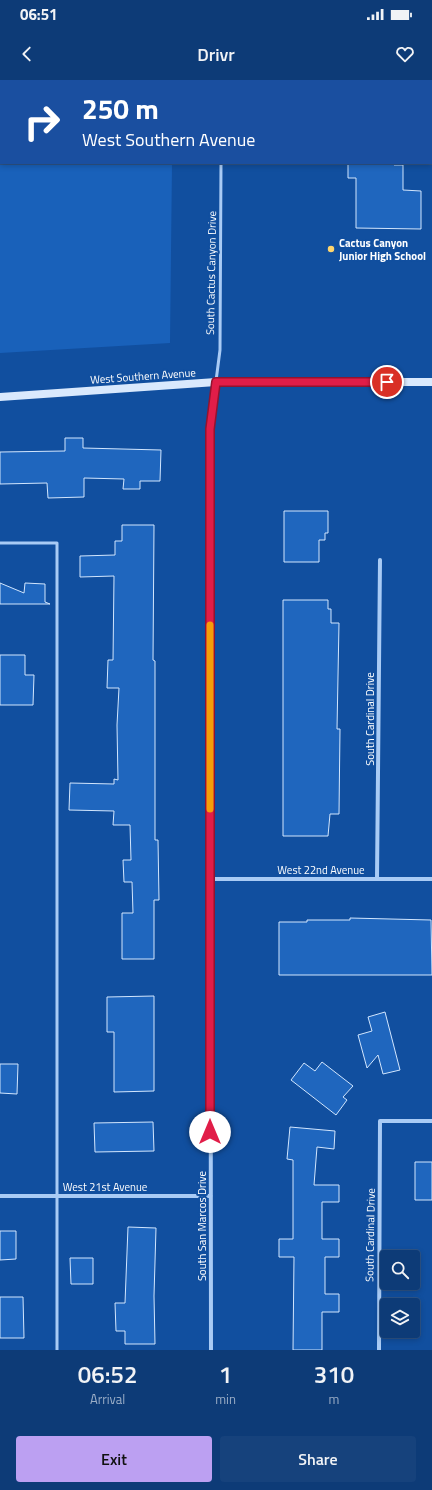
<!DOCTYPE html>
<html lang="en">
<head>
<meta charset="utf-8">
<style>
  :root { --surface:#0d3b77; --page:#16427c; --text:#f1f3f6; --muted:#9aadc6; --line:#2d5589; --accent:#bca0f2 }
  body { margin:0; font-family:"Titillium Web",sans-serif; background:var(--page); color:var(--text); height:100vh; display:flex; flex-direction:column; font-size:15px; white-space:nowrap }
  * { box-sizing:border-box; margin:0 }
  p { font-size:13px; color:var(--muted) }
  .icon { flex:none; width:22px; height:22px; fill:none; stroke:currentColor; stroke-width:2; stroke-linecap:round; stroke-linejoin:round }
  .map { position:relative; height:1270px; overflow:hidden }
  .details { display:flex; flex-direction:column; background:var(--surface); flex:1 }
  .details>* { flex:none }
  .guide { position:absolute; left:0px; top:0px; width:432px; height:84px; box-shadow:0 2px 6px #0003,0 0 0 1px var(--line); background:#1a4fa0; color:#fff; overflow:hidden }
  .fabs { position:absolute; left:380px; top:1170px; display:grid; gap:8px }
  .fabs a { display:grid; place-items:center; width:40px; height:40px; border-radius:4px; background:var(--surface); box-shadow:0 2px 6px #0003,0 0 0 1px var(--line); font-size:20px }
  .pin { position:absolute; display:grid; place-items:center; width:34px; height:34px; color:#fff; margin:-17px; border:2px solid #fff; border-radius:50%; box-shadow:0 1px 4px #0007 }
  .me { position:absolute; width:44px; margin:-22px; rotate:0deg; stroke-linejoin:round; filter:drop-shadow(0 0 3px #0008) }
  .turn { display:flex; align-items:center; gap:14px; height:84px; padding:0 16px; font-size:18px }
  .turn .icon { width:52px; height:52px; stroke-width:2.5 }
  .turn b { display:block; font-size:28px; line-height:34px }
  .eta { display:flex; justify-content:space-evenly; align-items:center; height:68px; text-align:center }
  .eta b { font-size:24px; font-weight:600; line-height:28px }
  .action { display:flex; gap:8px; margin-top:auto; padding:8px 16px }
  .action a { flex:1; height:46px; border-radius:4px; background:var(--accent); color:#111; font-size:16px; font-weight:600; line-height:46px; text-align:center }
  .action a+a { background:var(--page); color:var(--text) }
  .status { display:flex; justify-content:space-between; align-items:center; height:28px; padding:0 20px; background:var(--surface); direction:ltr }
  .status svg { height:11px; fill:currentColor }
  header { display:flex; justify-content:space-between; align-items:center; height:52px; padding:0 16px; background:var(--surface); font-size:18px; font-weight:600 }
  .map>svg:first-child { display:block }
</style>
</head>
<body>
<div class="status"><b>06:51</b><svg viewBox="0 0 49 12"><path d="M0 12V9h3v3zM5 12V6h3v6zM10 12V3h3v9zM15 12V0h3v12zM26 1h20v11H26zM47 4h2v5h-2z"/></svg></div>
<header><svg class="icon" aria-label="back" viewBox="0 0 24 24"><path d="M15 5l-7 7 7 7"/></svg>Drivr<svg class="icon" aria-label="heart" viewBox="0 0 24 24"><path d="M12 20l-8-8c-3-5 5-10 8-4 3-6 11-1 8 4z"/></svg></header>
<div class="map">
<svg width="432" height="1270" viewBox="0 0 432 1270">
  <rect width="100%" height="100%" fill="#114f9f"/>
  <!-- green -->
  <path fill="#1961ba" d="M0,0h172l-171,1v82h171l-2,180 -170,10z"/>
  <!-- building -->
  <path fill="#1f66be" stroke="#d2e6fe" d="M348,83h46v2h9v25l18,1v38l-65,-1v-50h-8z
    M65,358h18v10l78,2 -1,31h-20v8h-17l1,-10 -40,-1v19l-36,1 -1,-15 -47,1v-32l65,-1z
    M284,431h44v22h-3v7h-6v22h-35z
    M122,445h32l-1,135 2,1v179h3l1,60h-5v59h-32v-46h11l-1,-31h-8l-1,-22h8l-1,-35h-17l1,-14 -45,-1 1,-27 44,1v-5l4,1 -1,-55 2,-37h-12l1,-28h5l1,-84 -34,1v-21l35,-1v-14h7z
    M0,503l24,10 1,-10 20,1v18l5,2h-50z
    M283,520h45v9h3v14h8l-2,106h3l-1,85h-9l-2,22h-45z
    M0,575h25v20h9l-1,30h-33z
    M350,838l81,2 1,55h-153v-53h28v-2h43z
    M154,916v95l-40,1v-60h-7v-35z
    M385,932l15,58 -17,4 -5,-19 -11,13 -9,-33 14,-4 -4,-14z
    M322,982l31,24 -10,11 4,3 -11,15 -45,-35 13,-17 11,8z
    M0,984h18l-1,30 -17,-1z
    M153,1042l1,29 -59,1 -1,-29z
    M290,1047l45,4 -1,18 -17,-2 -3,38h25v17h-17v37h17v18h-14v37h14v18h-17v38h-29l1,-93h-15v-18h14v-79l-6,-1z
    M415,1082h17v38h-17z
    M128,1147l28,1 -2,68 1,48h-30v-13h-9l-1,-28h10z
    M0,1151h16v28l-16,1z
    M70,1178h23v26h-22z
    M0,1217h23l1,41h-24z"/>
  <g fill="none" stroke-linecap="round" stroke-linejoin="round">
    <!-- service -->
    <path stroke="#a9cbf5" stroke-width="3" d="M221,0v1
      M216,301l4,-31 1,-187
      M0,463h57v807"/>
    <!-- minor -->
    <path stroke="#a9cbf5" stroke-width="4" d="M210,799h222
      M377,799l3,-319
      M0,1116h211
      M211,1270l-1,-921 6,-47
      M379,1270l1,-229h52"/>
    <!-- secondary -->
    <path stroke="#d9e9fd" stroke-width="8" d="M0,317l216,-15h216"/>
  </g>
  <g fill="none" stroke-linecap="round" stroke-linejoin="round">
    <defs>
      <path id="route" d="M210,1052v-703l6,-47h171"/>
    </defs>
    <!-- route casing -->
    <use href="#route" stroke="#92132f" stroke-width="10"/>
    <!-- route -->
    <use href="#route" stroke="#e11d48" stroke-width="7"/>
    <!-- slow -->
    <path stroke="#f59e0b" stroke-width="7" d="M210,545v184"/>
  </g>
  <!-- markers -->
  <circle fill="#ffd56d" stroke="#114f9f" stroke-width="1.5" cx="331" cy="169" r="4"/>
  <g text-anchor="middle" stroke-width="4" stroke-linejoin="round" paint-order="stroke">
    <!-- poi labels -->
    <g font-size="11" font-weight="bold" fill="#fff" stroke="#114f9f" text-anchor="start">
      <text x="339" y="167">Cactus Canyon<tspan x="339" dy="13">Junior High School</tspan></text>
    </g>
    <!-- street labels -->
    <g font-size="11" fill="#fff" stroke="#114f9f">
      <text transform="translate(211 193) rotate(-89)" y="4">South Cactus Canyon Drive</text>
      <text transform="translate(143 296) rotate(-4)" y="4">West Southern Avenue</text>
      <text transform="translate(370 639) rotate(-90)" y="4">South Cardinal Drive</text>
      <text x="321" y="794">West 22nd Avenue</text>
      <text x="105" y="1111">West 21st Avenue</text>
      <text transform="translate(202 1146) rotate(-90)" y="4">South San Marcos Drive</text>
      <text transform="translate(370 1155) rotate(-89)" y="4">South Cardinal Drive</text>
    </g>
  </g>
</svg>
<div class="fabs">
<a><svg class="icon" aria-label="search" viewBox="0 0 24 24"><circle cx="10" cy="10" r="6"/><path d="M15 15l6 6"/></svg></a>
<a><svg class="icon" aria-label="layers" viewBox="0 0 24 24"><path d="M12 4l9 5-9 5-9-5zM3 14l9 5 9-5"/></svg></a>
</div>
<div class="pin" style="left:387px;top:302px;background:#d93025"><svg class="icon" aria-label="arrive" viewBox="0 0 24 24"><path d="M6 21V4h12l-3 4 3 4H6"/></svg></div>
<svg class="me" style="left:210px;top:1052px" viewBox="-20 -20 40 40"><circle r="19" fill="#fff"/><path d="M0-13L10 11 0 6-10 11z" fill="#e11d48"/></svg>
<div class="guide">
<div class="turn"><svg class="icon" aria-label="right" viewBox="0 0 24 24"><path d="M7 20v-9h11M14 6l5 5-5 5"/></svg><div><b>250 m</b>West Southern Avenue</div></div>
</div>
</div>
<section class="details">
<div class="eta">
<div><b>06:52</b><p>Arrival</p></div>
<div><b>1</b><p>min</p></div>
<div><b>310</b><p>m</p></div>
</div>
<div class="action"><a>Exit</a><a>Share</a></div>
</section>
</body>
</html>
